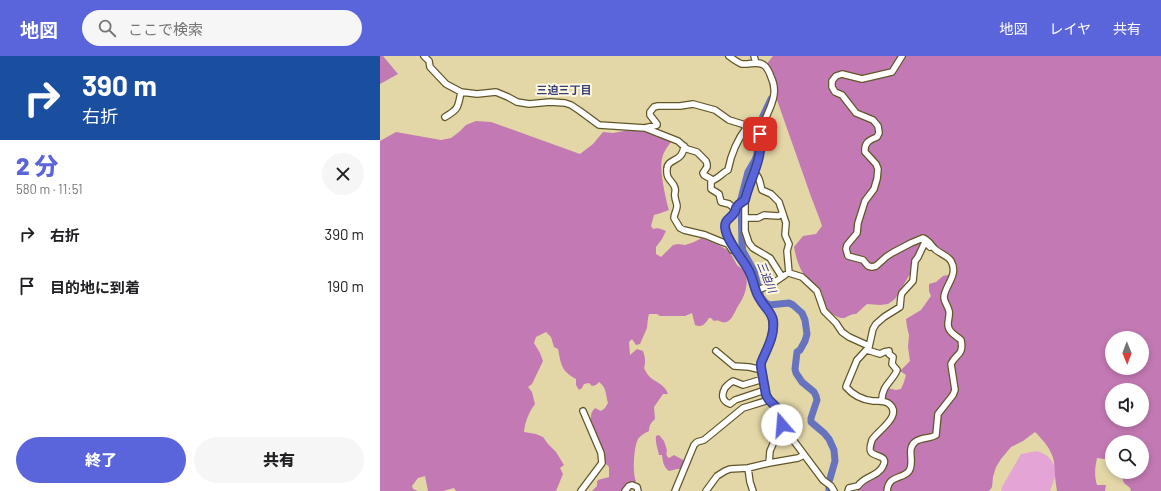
<!DOCTYPE html>
<html lang="ja">
<head>
<meta charset="utf-8">
<style>
  :root { --surface:#fff; --page:#f6f6f6; --text:#202124; --muted:#757577; --accent:#5a65dc }
  body { margin:0; font-family:Barlow,"Noto Sans JP",sans-serif; background:var(--page); color:var(--text); height:100vh; display:flex; flex-direction:column; font-size:15px; white-space:nowrap }
  * { box-sizing:border-box; margin:0 }
  p { font-size:13px; color:var(--muted) }
  .icon { flex:none; width:22px; height:22px; fill:none; stroke:currentColor; stroke-width:2; stroke-linecap:round; stroke-linejoin:round }
  .map { position:relative; flex:1; overflow:hidden }
  .side { display:flex; flex-direction:column; background:var(--surface); width:380px }
  .side>* { flex:none }
  .hud { background:#1a4fa0; color:#fff; overflow:hidden }
  .needle { width:26px; rotate:179deg }
  .controls { position:absolute; left:725px; top:275px; display:grid; gap:8px }
  .controls a { display:grid; place-items:center; width:44px; height:44px; border-radius:50%; background:var(--surface); box-shadow:0 2px 6px #0003; font-size:20px }
  .pin { position:absolute; display:grid; place-items:center; width:34px; height:34px; color:#fff; margin:-17px; border-radius:8px; box-shadow:0 2px 6px #0006 }
  .me { position:absolute; width:44px; margin:-22px; rotate:342deg; stroke-linejoin:round; filter:drop-shadow(0 0 3px #0008) }
  .turn { display:flex; align-items:center; gap:14px; height:84px; padding:0 16px; font-size:18px }
  .turn .icon { width:52px; height:52px; stroke-width:2.5 }
  .turn b { display:block; font-size:28px; line-height:34px }
  .round { display:grid; place-items:center; flex:none; width:42px; height:42px; border-radius:21px; background:var(--page) }
  .overview { display:flex; align-items:center; justify-content:space-between; height:68px; padding:0 16px }
  h1 { font-size:24px; font-weight:800; line-height:30px; color:var(--accent) }
  .button { display:flex; gap:8px; margin-top:auto; padding:8px 16px }
  .button a { flex:1; height:46px; border-radius:24px; background:var(--accent); color:#fff; font-size:16px; font-weight:800; line-height:46px; text-align:center }
  .button a+a { background:var(--page); color:var(--text) }
  ul { padding:0; list-style:none }
  li { display:flex; align-items:center; gap:12px; height:52px; padding:0 16px }
  li div { flex:1 }
  li b { display:block; font-size:15px }
  li em { font-style:normal }
  header { display:flex; align-items:center; gap:24px; box-sizing:border-box; height:56px; padding:0 20px; background:var(--accent); color:#fff }
  header strong { font-size:19px }
  nav { display:flex; gap:22px; margin-inline-start:auto; font-size:14px }
  .search { width:280px; height:36px; background:var(--page); display:flex; align-items:center; gap:10px; box-sizing:border-box; padding:0 14px; border-radius:22px; color:var(--muted); font-size:15px }
  main { display:flex; flex:1; min-height:0 }
  .map>svg:first-child { display:block }
</style>
</head>
<body>
<header>
<strong>地図</strong>
<div class="search"><svg class="icon" aria-label="search" viewBox="0 0 24 24"><circle cx="10" cy="10" r="6"/><path d="M15 15l6 6"/></svg>ここで検索</div>
<nav><a>地図</a><a>レイヤ</a><a>共有</a></nav>
</header>
<main>
<section class="side">
<div class="hud">
<div class="turn"><svg class="icon" aria-label="right" viewBox="0 0 24 24"><path d="M7 20v-9h11M14 6l5 5-5 5"/></svg><div><b>390 m</b>右折</div></div>
</div>
<div class="overview"><div><h1>2 分</h1><p>580 m · 11:51</p></div><a class="round"><svg class="icon" aria-label="close" viewBox="0 0 24 24"><path d="M6 6l12 12M18 6L6 18"/></svg></a></div>
<ul>
<li><svg class="icon" aria-label="right" viewBox="0 0 24 24"><path d="M7 20v-9h11M14 6l5 5-5 5"/></svg><div><b>右折</b></div><em>390 m</em></li>
<li><svg class="icon" aria-label="arrive" viewBox="0 0 24 24"><path d="M6 21V4h12l-3 4 3 4H6"/></svg><div><b>目的地に到着</b></div><em>190 m</em></li>
</ul>
<div class="button"><a>終了</a><a>共有</a></div>
</section>
<div class="map">
<svg width="781" height="435" viewBox="0 0 781 435">
  <rect width="100%" height="100%" fill="#e3d7a7"/>
  <!-- green -->
  <path fill="#e4a4d5" d="M657,395c14,5 14,8 20,21l-7,19h-49l1,-4 19,-33z"/>
  <!-- forest -->
  <path fill="#c379b3" fill-rule="evenodd" d="M0,0h3l15,18 -18,10z
    M393,0h388v435h-30l-1,-3 -6,-5 -4,-11h22v-30h-30v16l-2,-1 -6,2 -7,-1c-2,10 -3,17 0,27h9l-1,6h-48c-2,-10 -2,-19 -3,-29 -2,-12 -11,-22 -19,-30l-12,9 -12,6 -10,12 -5,8 -3,10 -1,10 -3,4h-131l-1,-3 28,-23 -13,-14 2,-11 16,-18 4,-1 3,-8c-2,-8 -7,-10 -14,-14l4,-11 9,2 5,-1 3,-7 2,-7 -6,-4 10,-10 -2,-14 1,-12 -2,-8 -1,-8 15,-9 10,-14 -2,-5v-7l7,-2 7,-6 11,-2c-1,-5 -2,-12 -4,-16 -2,-6 -20,-16 -26,-20l-13,28 -1,8 -15,25 -7,5 -8,1 -13,-1 -11,10c-8,-1 -10,8 -20,2 -14,-7 -10,-14 -15,-25 -3,-6 -9,-9 -14,-13 -8,-8 -11,-21 -13,-31l9,-11 13,-2 6,-8c-4,-13 -10,-25 -14,-38l-43,-122zM732,282h30v30h-30zM732,334h30v30h-30z
    M96,65l15,1 89,32 13,-10 10,-12 10,1 22,-4 19,4 17,9c-4,5 -8,11 -9,17 -3,10 4,41 7,51l-8,3 -7,2 -3,11 2,3c5,-2 8,0 13,2l-4,8 -6,8v7l5,3 12,-12 5,-1 7,1 9,-3 8,-4c8,4 17,6 25,12 5,4 7,10 10,15 2,2 6,4 7,6 6,10 1,24 -4,32 -5,6 -8,22 -18,19 -3,-1 -4,-2 -8,-1l-3,-3h-2c-4,6 -7,10 -14,7l-3,-12 -7,3h-25l-3,-2h-8l-1,4 -1,10 -7,16 -4,1 -4,-6 -3,3 1,13 7,-6 6,2c2,6 3,11 1,17 2,4 4,8 8,11 7,4 13,7 16,15h-5l-9,13 1,12c-4,4 -6,6 -6,12 -4,2 -8,4 -11,8 -4,7 -6,34 -2,42l-13,10h-31l5,-5v-4l1,-2 11,-3v-10l-4,-4 -1,-10 -2,-2c-5,-12 -18,-33 -7,-43l6,3 4,-3 3,-5c-3,-10 -1,-15 -9,-21l-3,3 -4,1 -3,-3 -5,1 -2,4 -3,2 -3,-5v-6c-15,-8 -15,-15 -18,-30l-4,-2 -3,-10 -5,-5 -10,5 -2,6 6,10 3,8 -11,23 -4,3 4,5 3,12c-6,8 -10,18 -11,28l12,2 7,3 5,7 8,8 8,13 -4,3 3,6 -7,17h-100l-2,-3 -11,3h-15l-3,-15 -7,2 -6,8 1,3 5,2h-38v-350l16,-9 45,8 10,-2 8,-6 7,-7z
    M279,379l5,6 3,9c-1,3 -1,6 2,8l5,-3 11,6 -2,8h-6l-8,2c-6,-5 -6,-9 -7,-16h-3c-1,-6 -4,-12 -3,-19z"/>
  <g fill="none" stroke-linecap="round" stroke-linejoin="round">
    <!-- river -->
    <path stroke="#6773bf" stroke-width="7" d="M391,43l-8,17 -6,19v19l-2,6 -7,12 -7,27 1,46 1,6 11,20 7,26 4,5 4,3 20,-2 4,2 9,8 3,7 2,14 -2,7 -5,9 -3,2 -2,17 1,4 6,9 12,10 2,4 1,4 -6,18v4l13,11 5,6 5,11 1,11 -6,21v9"/>
    <defs>
      <path id="minor" d="M44,0l5,5 1,6 16,17 15,8 16,2 19,-2 12,5 9,5 12,2 21,-2 15,1 6,2 9,6 19,14 46,3 12,-3v-1l-7,-9v-3l4,-5 4,-1h22l13,-2 22,6 14,10 13,4 18,10
        M349,0c4,3 9,7 13,8 8,1 17,-4 23,2 3,3 5,8 6,11 10,20 -6,36 -10,55 -2,7 0,14 -1,21 -2,16 -12,31 -15,47l-7,4 -2,4 -2,5 -8,8 -1,9 11,20 14,21 7,23 3,6 11,15 2,12 -1,11 -11,25 5,32 3,5 7,7 3,5 3,13 41,55 8,6 3,5
        M374,0l2,7
        M65,61c14,-8 13,-10 16,-25
        M265,72l33,13 9,8 10,3 9,9 1,3v3l-4,6 1,2 7,4v10l8,5 2,8 8,2 6,5
        M304,90c-1,17 -17,12 -17,23 -1,12 6,11 8,19 1,3 -1,6 0,9 0,3 2,6 2,9 0,4 -3,8 -3,12l6,10 4,2 21,5 17,7 6,2 4,6
        M374,117c6,3 6,11 8,17l9,4 8,8 7,21 -1,12 4,9 -2,7 2,22 13,4 15,14 7,20 12,12 6,9 7,5 20,9
        M331,125c7,-2 11,-8 17,-11 3,-16 9,-30 19,-43
        M365,144v31l4,12 4,5 17,10 12,19
        M365,162h13l6,-3 14,1 5,-2
        M376,235l16,-7 13,-9
        M487,294l13,4 4,-2 5,-1v3l4,3 -1,7 5,6c-4,11 -16,16 -15,31
        M336,295l18,15 15,1 13,3
        M383,323l-20,6 -10,-4c-3,2 -6,4 -8,7 -4,7 -3,13 5,16l5,-4 30,-10
        M389,407l29,-5 6,-3
        M368,412l2,14 3,9
        M201,435l21,-28 -1,-10 -18,-42
        M245,435l4,-5 3,-1 5,2 1,4
        M295,435l19,-46 3,-3 7,-2 39,-32 26,-8
        M326,435l11,-15 8,-5 5,-2 18,-1 21,-5 1,-12 3,-7 1,-5 9,-12
        M468,435l1,-3 9,-2c6,-10 20,-9 25,-20 6,-11 -9,-9 -12,-14 -2,-2 0,-9 1,-12 4,-8 33,-25 16,-37 -5,-3 -10,-2 -15,-2 -10,-1 -20,-6 -27,-14l1,-3 10,-24 12,-13 4,-18 3,-5 8,-7 16,-10 1,-11 1,-3 11,-12 2,-20 3,-4 7,-15 5,5
        M507,435c2,-17 15,-11 22,-20 6,-9 -3,-22 6,-29 6,-5 15,-3 21,-7l2,-21 15,-19 2,-5 -4,-26c5,-11 13,-8 10,-24 -6,-5 -13,-8 -13,-16 0,-4 2,-9 1,-13 -1,-5 -5,-9 -5,-14 1,-12 15,-22 7,-36 -3,-5 -10,-7 -15,-11 -5,-4 -6,-9 -13,-12l-12,5 -19,10 -6,4 -10,9 -4,1 -4,-1 -5,-6 -15,-4 -2,-7 1,-4 10,-12 1,-10 7,-22 9,-12 3,-10 1,-10 -2,-5 -11,-12c-1,-9 4,-12 12,-15l2,-4 -1,-7 -5,-6 -17,-7 -14,-18 -7,-3 -3,-5v-6l4,-5 6,-2 20,5 30,-7 10,-16"/>
    </defs>
    <!-- minor casing -->
    <use href="#minor" stroke="#61562a" stroke-width="8"/>
    <!-- minor -->
    <use href="#minor" stroke="#fff" stroke-width="5.5"/>
  </g>
  <g fill="none" stroke-linecap="round" stroke-linejoin="round">
    <defs>
      <path id="route" d="M380,78c4,23 -10,45 -15,66 -3,2 -7,4 -9,8 -1,3 0,3 -2,5 -2,4 -6,5 -8,9 -6,12 18,38 23,49 5,9 5,20 11,28 4,8 11,12 13,21 2,16 -6,28 -12,43v4l5,28 3,5 9,9 2,6 2,10"/>
    </defs>
    <!-- route casing -->
    <use href="#route" stroke="#3a428f" stroke-width="10"/>
    <!-- route -->
    <use href="#route" stroke="#5a65dc" stroke-width="7"/>
  </g>
  <g text-anchor="middle" stroke-width="4" stroke-linejoin="round" paint-order="stroke">
    <!-- neighbourhood labels -->
    <g font-size="11" font-weight="bold" fill="#363e79" stroke="#fef8e0">
      <text x="184" y="38">三迫三丁目</text>
    </g>
    <!-- water labels -->
    <g font-size="11" font-style="italic" fill="#282882" stroke="#fef8e0">
      <text transform="translate(387 221) rotate(68)" y="4">三迫川</text>
    </g>
  </g>
</svg>
<div class="controls">
<a><svg class="needle" viewBox="-14 -14 28 28"><path d="M0-13l5 13h-10z" fill="#e53935"/><path d="M0 13l5-13h-10z" fill="#757577"/></svg></a>
<a><svg class="icon" aria-label="sound" viewBox="0 0 24 24"><path d="M4 9h4l5-4v14l-5-4H4zM17 9q2 3 0 6"/></svg></a>
<a><svg class="icon" aria-label="search" viewBox="0 0 24 24"><circle cx="10" cy="10" r="6"/><path d="M15 15l6 6"/></svg></a>
</div>
<div class="pin" style="left:380px;top:78px;background:#d93025"><svg class="icon" aria-label="arrive" viewBox="0 0 24 24"><path d="M6 21V4h12l-3 4 3 4H6"/></svg></div>
<svg class="me" style="left:402px;top:369px" viewBox="-20 -20 40 40"><circle r="19" fill="#fff"/><path d="M0-13L10 11 0 6-10 11z" fill="#5a65dc"/></svg>
</div>
</main>
</body>
</html>
